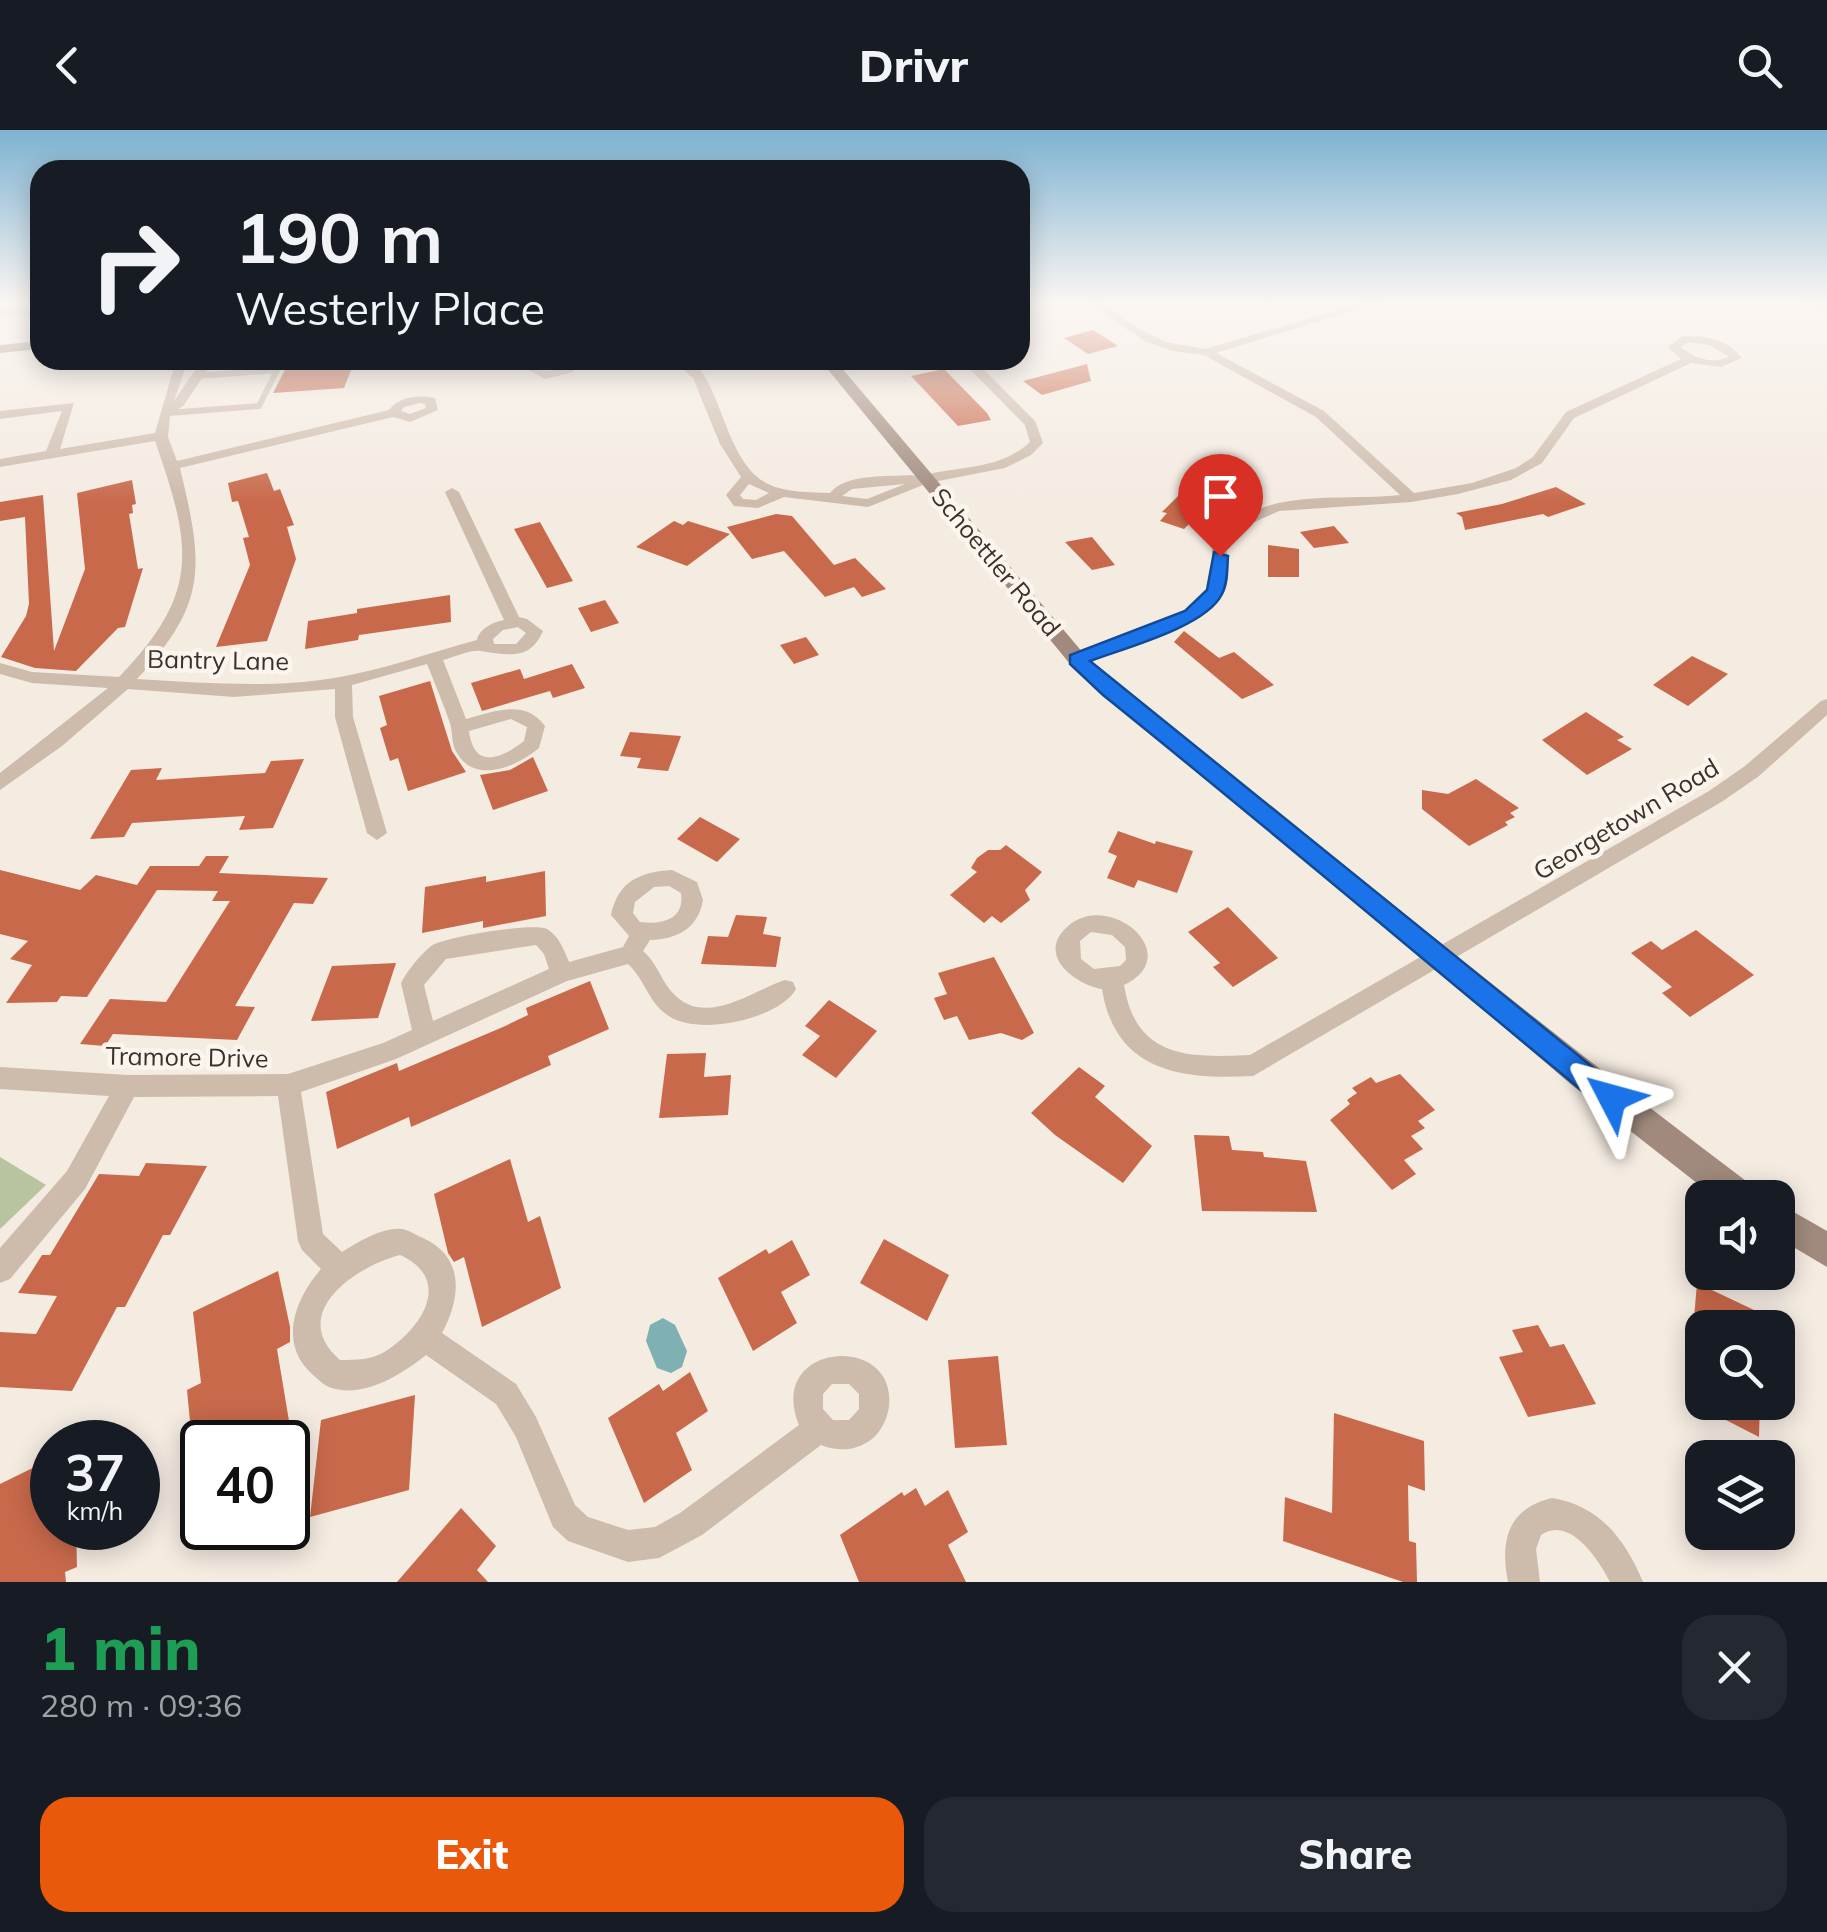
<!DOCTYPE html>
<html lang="en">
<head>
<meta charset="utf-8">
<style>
  :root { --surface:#171b24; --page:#242831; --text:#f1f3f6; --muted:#9ea1a6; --accent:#ea580c }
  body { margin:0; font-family:Mulish,sans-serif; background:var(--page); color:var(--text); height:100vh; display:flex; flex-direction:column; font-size:38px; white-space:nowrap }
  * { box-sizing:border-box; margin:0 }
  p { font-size:32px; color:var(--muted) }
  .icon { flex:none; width:55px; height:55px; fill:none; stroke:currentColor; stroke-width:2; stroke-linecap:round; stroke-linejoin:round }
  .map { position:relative; height:1452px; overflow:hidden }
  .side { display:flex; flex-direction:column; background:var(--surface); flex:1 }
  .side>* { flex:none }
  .top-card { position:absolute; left:30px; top:30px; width:1000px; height:210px; border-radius:30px; box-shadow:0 5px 25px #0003; background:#171b24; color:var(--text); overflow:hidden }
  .buttons { position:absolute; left:1685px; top:1050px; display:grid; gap:20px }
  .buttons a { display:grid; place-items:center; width:110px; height:110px; border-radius:20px; background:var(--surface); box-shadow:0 5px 25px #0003; font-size:50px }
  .speed { position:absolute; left:30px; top:1290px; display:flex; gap:20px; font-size:50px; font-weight:700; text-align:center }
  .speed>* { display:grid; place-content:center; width:130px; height:130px; border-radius:50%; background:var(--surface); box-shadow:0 5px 25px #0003; line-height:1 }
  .speed small { font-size:25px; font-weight:400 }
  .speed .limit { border:5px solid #111; border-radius:15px; background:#fff; color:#111 }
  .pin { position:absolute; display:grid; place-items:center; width:85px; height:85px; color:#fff; margin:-102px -42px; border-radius:50% 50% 50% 0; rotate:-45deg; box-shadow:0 0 10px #0007 }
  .pin .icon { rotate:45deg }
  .me { position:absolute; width:110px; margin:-55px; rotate:309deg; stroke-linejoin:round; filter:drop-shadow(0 0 8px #0008) }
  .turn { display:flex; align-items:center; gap:35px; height:210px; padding:0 40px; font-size:45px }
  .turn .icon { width:130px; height:130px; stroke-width:2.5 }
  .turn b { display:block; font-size:70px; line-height:85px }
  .round { display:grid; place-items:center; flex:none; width:105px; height:105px; border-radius:30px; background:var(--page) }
  .summary { display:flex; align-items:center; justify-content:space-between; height:170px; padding:0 40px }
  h1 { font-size:60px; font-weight:800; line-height:75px; color:#1e9e55 }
  .primary-button { display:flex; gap:20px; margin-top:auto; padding:20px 40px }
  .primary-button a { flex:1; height:115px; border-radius:30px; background:var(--accent); color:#fff; font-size:40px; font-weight:800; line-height:115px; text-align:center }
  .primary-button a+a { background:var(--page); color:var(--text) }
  header { display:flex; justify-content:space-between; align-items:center; height:130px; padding:0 40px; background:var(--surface); font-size:45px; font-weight:800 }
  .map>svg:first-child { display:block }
</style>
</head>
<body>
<header><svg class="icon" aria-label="back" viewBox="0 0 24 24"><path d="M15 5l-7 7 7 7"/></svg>Drivr<svg class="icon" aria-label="search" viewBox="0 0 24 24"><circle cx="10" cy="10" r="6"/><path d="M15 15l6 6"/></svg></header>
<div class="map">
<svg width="1827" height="1452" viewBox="0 0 1827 1452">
  <rect width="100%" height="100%" fill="#f4ebe1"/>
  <!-- green -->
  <path fill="#b8c4a0" d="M0,1027l46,28 -46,44z"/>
  <!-- water -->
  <path fill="#7fb0b2" d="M663,1188l12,7 12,26 -5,16 -11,6 -14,-5 -11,-27 4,-16z"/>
  <!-- building -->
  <path fill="#c8694b" d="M1093,200l25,16 -30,8 -24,-16z
    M290,230h65l-11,28 -71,5z
    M1087,234l4,17 -49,14 -19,-14z
    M944,239l43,44 4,7 -33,6 -47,-50z
    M267,343l7,18 6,-2 14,36 -7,2 9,32 -29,82 -51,6 34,-82 -7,-27 6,-1 -11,-36 -6,1 -4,-19z
    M132,350l4,24 -4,1 1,8 -4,1 9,55 5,-1 -18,59 -7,1 -42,43 -41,-3 -34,-11 25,-41 3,-12 -4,-87 -25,4v-19l43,-7 11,156 31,-82 -8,-76z
    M1556,357l30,17 -38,13 -5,-3 -78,16 -3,-13 -6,-4 46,-9z
    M1178,366l29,10 -23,23 -24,-8 7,-8 -5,-1z
    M776,384l16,2 42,49 21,-7 31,31 -24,8 -8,-10 -29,10 -41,-46 -32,8 -25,-32z
    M674,391l9,4 5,-4 42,13 -43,32 -51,-19z
    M540,392l11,20 22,39 -26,7 -33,-59z
    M1334,396l15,17 -35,5 -14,-16z
    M1092,407l23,28 -23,5 -27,-28z
    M1268,415l31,4v28h-31z
    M450,465l1,27 -92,13 -1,5 -53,9 3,-28 49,-8v-4z
    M605,470l14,23 -28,9 -13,-24z
    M1184,501l35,27 15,-6 40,33 -32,14 -68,-57z
    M806,507l13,18 -25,9 -14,-19z
    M1692,526l36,18 -40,32 -35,-21z
    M572,534l13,24 -32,10 -3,-7 -68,20 -11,-28 49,-14 4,10z
    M430,551l22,70 14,21 -58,19 -10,-33 -8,3 -10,-33 7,-3 -8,-29z
    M1586,582l38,25 -7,3 15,9 -45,26 -45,-35z
    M630,602l51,4 -13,35 -31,-3 4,-10 -21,-2z
    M533,627l15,34 -55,19 -13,-35 30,-5z
    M304,629l-31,69 -34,2 6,-14 -113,7 -8,14 -34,2 41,-69 31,-2 -6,12 109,-7 6,-12z
    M1476,649l43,29 -9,5 5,4 -10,5 3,3 -39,21 -47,-37v-19l26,4z
    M700,687l40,22 -23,23 -40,-23z
    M1118,701l37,13 1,-3 37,10 -16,42 -39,-13 -4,8 -27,-10 10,-22 -9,-4z
    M1006,715l36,27 -17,18 5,10 -29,23 -9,-7 -8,7 -34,-28 27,-23 -6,-4 6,-10 11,-8h12z
    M206,726h23l-10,17 109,5 -15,26 -19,-1 -59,103 20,1 -18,33 -124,-6 -8,12 -25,-2 30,-45 56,3 64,-101h-18l6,-10 -61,-1 -70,107 -26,-1 -4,6 -51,1 26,-38 -22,-6 18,-18 -28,-7v-64l80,20 16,-15 41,10 13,-19h49z
    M545,741l1,45 -63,12v-7l-61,12 3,-46 61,-11v6z
    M1228,777l50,51 -45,29 -20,-20 7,-4 -32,-31z
    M736,785l31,2 -4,17 18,3 -5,30 -75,-3 7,-28 20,1z
    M1696,800l58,45 -64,42 -28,-24 10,-6 -41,-34 20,-12 11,9z
    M994,827l40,76 -12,7 -21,-7 -32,7 -12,-24 -13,4 -10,-22 13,-4 -9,-21z
    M396,833l-18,55 -67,3 21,-55z
    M590,851l19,48 -61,27 3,9 -140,62 -2,-10 -72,32 -11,-57 71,-29 2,8 104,-44 25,-12 -2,-7z
    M829,870l48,31 -41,47 -34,-23 18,-19 -15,-10z
    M706,923l-2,24 27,-2 -3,40 -69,3 8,-64z
    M1079,937l26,19 -10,11 57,49 -29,37 -68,-48 -24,-22z
    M1400,944l35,36 -17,11 7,7 -14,8 12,13 -19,11 12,14 -24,16 -62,-70 20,-16 -3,-4 10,-7 -5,-5 19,-11 5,6z
    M1194,1005l35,1 3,14 31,2 1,5 42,4 11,51 -115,-1z
    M510,1029l18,63 12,-6 21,72 -79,39 -18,-70 -10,5 -6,-9 -14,-59z
    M146,1033l61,3 -37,69h-7l-38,72h-8l-45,84 -72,-4v-55l36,2 21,-38 -39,-3 24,-38h8l49,-81 40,2z
    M884,1109l65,36 -22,46 -67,-38z
    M792,1110l18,35 -29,17 16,31 -44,28 -35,-73 48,-29 3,5z
    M278,1141l12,56v15l-13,7 13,78 -28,15h-70l-5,-52 14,-7 -8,-71z
    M1697,1153l95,45h-77l-21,-10z
    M1538,1195l12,22 14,-3 32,60 -68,13 -29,-60 24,-5 -11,-22z
    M998,1226l9,89 -52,3 -7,-88z
    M690,1242l18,39 -32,22 16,37 -48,33 -36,-85 51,-34 4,7z
    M415,1265l-6,95 -99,27 11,-97z
    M1722,1272h38l-1,35 -37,-19z
    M1334,1283l90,28 1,50 -17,-6 1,56 7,2 1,39h-14l-120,-41 2,-44 47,16z
    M51,1329l1,69h24l1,39 -12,5 1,10h-66v-98z
    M916,1358l9,18 23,-16 20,42 -20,13 18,37h-107l-19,-47 62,-43 2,4z
    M461,1378l35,38 -19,24 11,12h-91z"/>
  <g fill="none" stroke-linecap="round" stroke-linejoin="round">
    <!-- lane -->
    <path stroke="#cdbbac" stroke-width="6" d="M0,184l40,-3
      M168,283l91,-7 18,-36 -80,6"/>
    <!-- street -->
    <path fill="#cdbbac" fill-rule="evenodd" d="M1031,170h22l-33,8v-6z
      M1082,170l19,2 34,24 30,16 40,7 167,-49h16l-172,53 108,58 90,82 58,-10 44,-15 17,-11 33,-45 115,-53 -13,-12 13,-10c23,-3 46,2 61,21l-21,9 -30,-4 -117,55 -32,45 -31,17 -53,14 -47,8 -132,9 -38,17 -15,15c1,15 5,34 -2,47 -20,40 -106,63 -147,74l-6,-1v-8c34,-11 123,-32 138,-66 6,-14 3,-33 3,-47 48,-57 122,-40 188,-47l-84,-78 -112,-62 -32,-4 -25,-9zM1688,212l22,3 19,12c-17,7 -34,2 -48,-10z
      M1799,170l28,4v7l-27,-9z
      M176,230h12l-14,41 28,-41h12l-30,45 -14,11 -2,21 9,24 212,-51c11,-14 29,-15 46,-12l3,12 -28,12 -17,-5 -213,51c23,97 29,134 -43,211 69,4 136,10 203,-2 46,-8 92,-25 137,-37 2,-11 16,-18 27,-20l-59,-128 7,-4 7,4 60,125 8,2 16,12c-13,30 -35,24 -62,20 -10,-2 -27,6 -38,9l23,59c27,-7 59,-21 79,7l-6,22c-21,18 -64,37 -82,5 -6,-9 -4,-20 -7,-30 -7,-20 -15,-39 -23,-59l-75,21 1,32 34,116 -10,7 -10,-7 -32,-116v-28l-101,8 -106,-8 -66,57 -62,44v-17l108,-85 -76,-5 -32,-9v-11l32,9 87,5c82,-85 73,-130 36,-236l-155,26v-8l46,-8 16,-40 -62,8v-8l74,-8 -14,46 95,-16zM420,273l5,1 1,4 -16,6 -9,-3 3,-4zM518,497l8,6 -10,11h-22l-1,-5 10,-9zM511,589l16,8 -3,14c-23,18 -50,29 -55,-10z
      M535,230h14l-10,8 7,3 18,-3 2,-8h12l-5,12 -28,7 -20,-11z
      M671,230c1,0 15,0 16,0 33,10 36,102 81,124 19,9 41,8 62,9 16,-20 58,-16 82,-18l6,2c38,-12 80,-5 112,-35l-5,-17 -64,-65h13l61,61 8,22 -12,12 -26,13 -77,15 -60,24 -84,-10 -26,11 -24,-2 -8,-11 15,-18 -21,-33 -27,-66zM749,354l20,9 -13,7 -13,-1 -3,-4zM905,354l-38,15 -25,-3 10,-7z
      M1827,569v16l-68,61 -36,25 -470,275c-71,4 -138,-4 -151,-87 -24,-4 -64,-31 -38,-59 40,-45 125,24 60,55 12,73 63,73 126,70l459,-264 36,-25 76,-65zM1091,802l21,3 13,12 1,13 -6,6 -26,3 -13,-10 -1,-18z
      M672,740l25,12 6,18c-5,29 -26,39 -53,40l-7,11c13,11 17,26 27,39 33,40 79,2 115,-10l8,2 3,7c-16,30 -101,49 -130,25 -18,-13 -22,-36 -38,-50l-61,17 -171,78 -95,33 22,142 19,18c15,-9 40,-25 59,-23 7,0 16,7 22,9 42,19 38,60 19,95l74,51 20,33 39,88 13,12 40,13 27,-3 25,-14 119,-88c-34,-83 98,-93 90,-19 -1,11 -8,26 -17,33 -16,12 -33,13 -51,6l-119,90 -43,23 -31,4 -60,-21 -15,-14 -37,-90 -20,-33 -70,-49c-25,20 -62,43 -94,33 -8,-2 -13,-8 -20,-14 -34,-31 -17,-75 9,-105l-19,-19 -4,-9 -20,-145 -144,1 -49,92 -75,90 -10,4v-35l67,-77 42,-75 -109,-7v-22l127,8 161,-1 95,-31 29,-13 -11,-47c6,-12 19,-28 30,-37 12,-9 103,-24 116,-17 12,7 17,21 22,33l54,-15 6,-11 -18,-21c7,-34 29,-43 61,-45zM669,756l12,7c4,26 -19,32 -41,29l-7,-9 2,-11 19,-15zM536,815l8,9 5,15 -116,52 -9,-36 22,-26zM400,1125c53,24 23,72 -14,96 -14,9 -30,9 -46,9 -53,-46 14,-93 60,-105zM832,1254h17l10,10v15l-10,11h-16l-10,-11v-15z
      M1552,1368c48,8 73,41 91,84h-33c-11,-22 -40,-67 -69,-47l-5,14 4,33h-32c-8,-41 -1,-73 44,-84z"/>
    <!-- secondary -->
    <path fill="#a18a7d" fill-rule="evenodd" d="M40,211v8l-40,4v-8z
      M820,230h15l249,294 34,31c212,167 420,340 636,502l5,11h-43l-143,-112 -224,-191 -247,-200 -32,-31z
      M1778,1073l49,28v36l-49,-29z"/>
  </g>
  <!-- sky -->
  <linearGradient id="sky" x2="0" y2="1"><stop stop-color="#7eb2d2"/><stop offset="0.46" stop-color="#faf6f2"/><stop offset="1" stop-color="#faf6f2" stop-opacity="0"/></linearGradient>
  <rect width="1827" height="373" fill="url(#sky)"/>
  <!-- route -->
  <path fill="#1a73e8" stroke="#114b97" stroke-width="2.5" d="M1214,422l14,4c-1,12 0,27 -6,38 -16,33 -98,54 -132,67l531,429 4,8 -4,9 -9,4 -10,-4c-167,-137 -331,-277 -499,-412l-33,-31v-9l115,-44 22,-21z"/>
  <g text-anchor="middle" stroke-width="9" stroke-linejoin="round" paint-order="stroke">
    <!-- street labels -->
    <g font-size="25" fill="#3b302b" stroke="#fbf5ee">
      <text transform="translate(996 432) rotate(50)" y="9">Schoettler Road</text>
      <text transform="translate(218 530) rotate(1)" y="9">Bantry Lane</text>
      <text transform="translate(1626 689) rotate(-31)" y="9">Georgetown Road</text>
      <text transform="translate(187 927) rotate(1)" y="9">Tramore Drive</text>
    </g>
  </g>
</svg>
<div class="buttons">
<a><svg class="icon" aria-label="sound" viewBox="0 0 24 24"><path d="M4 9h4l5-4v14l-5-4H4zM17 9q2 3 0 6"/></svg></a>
<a><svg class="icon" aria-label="search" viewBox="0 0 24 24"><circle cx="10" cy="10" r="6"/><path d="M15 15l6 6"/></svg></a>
<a><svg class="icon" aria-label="layers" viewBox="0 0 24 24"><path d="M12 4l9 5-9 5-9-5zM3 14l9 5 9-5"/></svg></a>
</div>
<div class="speed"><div>37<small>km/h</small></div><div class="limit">40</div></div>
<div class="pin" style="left:1220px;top:426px;background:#d93025"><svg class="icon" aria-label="arrive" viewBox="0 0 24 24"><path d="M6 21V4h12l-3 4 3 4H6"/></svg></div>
<svg class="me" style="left:1612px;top:968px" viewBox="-20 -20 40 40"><path d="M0-17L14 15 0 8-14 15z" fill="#1a73e8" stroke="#fff" stroke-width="4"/></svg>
<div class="top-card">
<div class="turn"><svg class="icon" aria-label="right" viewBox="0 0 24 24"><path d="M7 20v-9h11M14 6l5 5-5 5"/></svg><div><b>190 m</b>Westerly Place</div></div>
</div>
</div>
<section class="side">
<div class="summary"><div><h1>1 min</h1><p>280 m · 09:36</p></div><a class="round"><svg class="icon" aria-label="close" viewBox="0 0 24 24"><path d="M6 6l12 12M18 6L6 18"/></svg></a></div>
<div class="primary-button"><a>Exit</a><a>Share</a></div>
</section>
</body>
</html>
